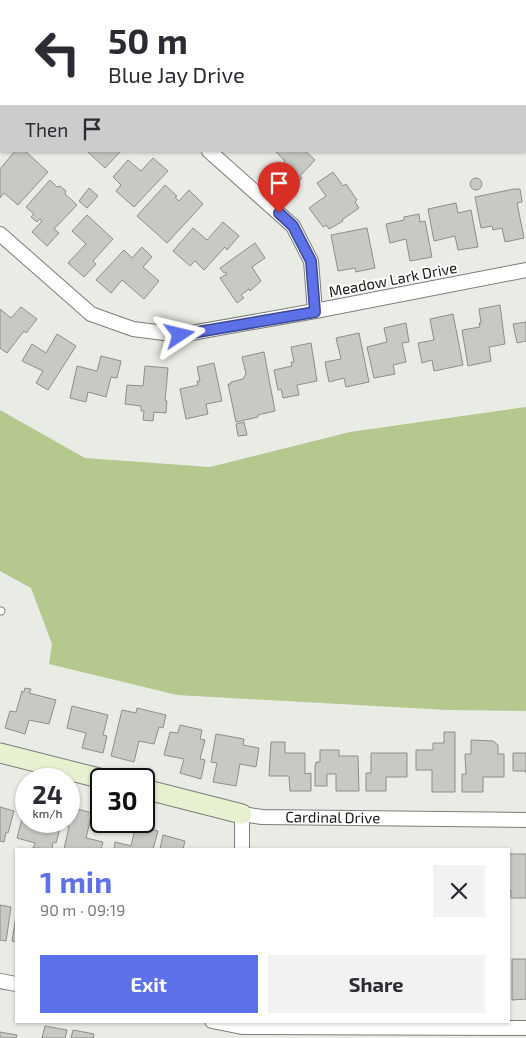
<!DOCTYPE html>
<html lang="en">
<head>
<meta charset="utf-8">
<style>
  :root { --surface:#fff; --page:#f2f2f3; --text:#2b2b33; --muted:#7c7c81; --accent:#5d71e8 }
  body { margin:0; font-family:"Exo 2",sans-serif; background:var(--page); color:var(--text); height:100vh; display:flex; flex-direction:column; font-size:19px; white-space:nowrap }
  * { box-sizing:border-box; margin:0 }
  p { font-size:16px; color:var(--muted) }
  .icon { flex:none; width:28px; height:28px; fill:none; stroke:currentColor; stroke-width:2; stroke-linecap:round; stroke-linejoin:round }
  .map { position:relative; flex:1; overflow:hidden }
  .side { position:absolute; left:15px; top:848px; width:495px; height:175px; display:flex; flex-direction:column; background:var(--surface); border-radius:0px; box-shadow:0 1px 4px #0004 }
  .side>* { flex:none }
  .top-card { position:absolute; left:0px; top:0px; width:526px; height:152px; box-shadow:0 1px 4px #0004; background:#fff; color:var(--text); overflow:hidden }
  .speed { position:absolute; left:15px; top:768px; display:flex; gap:10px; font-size:25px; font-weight:700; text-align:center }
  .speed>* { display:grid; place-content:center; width:65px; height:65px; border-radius:50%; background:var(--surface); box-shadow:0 1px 4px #0004; line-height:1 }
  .speed small { font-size:12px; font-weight:400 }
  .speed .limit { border:2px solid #111; border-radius:8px; background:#fff; color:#111 }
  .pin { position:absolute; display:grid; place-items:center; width:42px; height:42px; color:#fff; margin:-51px -21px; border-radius:50% 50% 50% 0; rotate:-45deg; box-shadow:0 0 5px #0007 }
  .pin .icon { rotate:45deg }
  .me { position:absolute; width:55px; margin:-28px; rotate:80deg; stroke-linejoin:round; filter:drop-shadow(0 0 4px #0008) }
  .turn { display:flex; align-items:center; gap:18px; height:105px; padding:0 25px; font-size:22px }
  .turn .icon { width:65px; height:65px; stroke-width:2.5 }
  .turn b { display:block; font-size:35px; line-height:42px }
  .then { display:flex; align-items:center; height:48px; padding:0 25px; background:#0003; gap:10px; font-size:19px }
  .round { display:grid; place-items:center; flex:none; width:52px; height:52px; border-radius:0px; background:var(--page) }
  .headline { display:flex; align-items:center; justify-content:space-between; height:85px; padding:0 25px }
  h1 { font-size:30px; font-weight:700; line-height:38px; color:var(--accent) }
  .action { display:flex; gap:10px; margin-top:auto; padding:10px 25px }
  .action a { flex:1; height:58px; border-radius:0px; background:var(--accent); color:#fff; font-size:20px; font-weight:700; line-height:58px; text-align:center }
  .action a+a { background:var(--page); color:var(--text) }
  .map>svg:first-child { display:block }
</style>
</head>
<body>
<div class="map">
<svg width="526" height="1038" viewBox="0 0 526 1038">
  <rect width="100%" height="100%" fill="#e9ebe5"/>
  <!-- green -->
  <path fill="#b5c88e" d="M377,0h149v108l-1,-107z
    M526,407v304l-79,-1 -270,-15 -128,-31 3,-20 -21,-56 -31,-17v-161l85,48 125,9 140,-35z"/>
  <!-- building -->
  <path fill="#c7c9c4" stroke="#8c8e89" d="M101,0h34l2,1h-35z
    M15,151h10l23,21 -30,33 -14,-12 -4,5v-29z
    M87,151h35l-2,1 -15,16z
    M275,151h30l10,9 -15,16 2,2 -12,13 -16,-15 10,-11 -2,-1 3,-3z
    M153,158l15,13 -34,36 -18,-16 5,-6 -8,-8 15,-17 13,11z
    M333,172l10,14 3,-2 11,16 -2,2 4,6 -17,12 1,1 -14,8 -3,-4 -3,2 -14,-19 17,-12 -9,-13z
    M470 184a6 6 0 1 1 12 0a6 6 0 1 1-12 0Z
    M50,180l7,7 3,-1 6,5 -1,3 12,11 -23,24 5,4 -12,13 -15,-14 10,-11 -2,-2 -3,3 -6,-5 3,-3 -8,-7z
    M165,185l12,11 -2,1 4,4 10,-11 14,14 -36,39 -30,-27z
    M89,188l9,8 -11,12 -8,-7z
    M514,189h6l2,13 -5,1 7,35 -19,4 -3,-14 -9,2 -1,-4 -11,2 -6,-31z
    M456,203l2,10 13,-3 7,37 -20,3 -3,-14 -21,5 -6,-32z
    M419,214l1,8 5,-1 7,36 -22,4 -4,-22 -16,4 -4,-19 18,-4v-3z
    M87,215l26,24 -20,22 3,3 -12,13 -16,-14 18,-19 -14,-13z
    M223,222l16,14 -12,14 -2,-3 -21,23 -9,-9 -5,5 -17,-15 20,-23 14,12z
    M367,228l8,40 -19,4 -1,-4 -17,3 -7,-36z
    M255,243l10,15 -13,9 9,14 -11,10 -1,-2 -8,6 3,3 -7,5 -17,-25 7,-4 -1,-2 -2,1 -4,-5z
    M142,247l10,10 -9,10 16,14 -15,18 -22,-19 -11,13 -15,-13 28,-30 8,8z
    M500,305l5,39 -16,3 2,14 -23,5 -6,-36 18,-3 -1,-4h2l-2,-14z
    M21,307l16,12 -11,14 -2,-2 -17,22 -7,-5v-39l11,9z
    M453,314l10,51 -29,6 -2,-11 -10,3 -4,-20 16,-3 -4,-21z
    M526,322v19l-9,2 -4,-19z
    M406,323l3,19 -7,1 4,19 -13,3 2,9 -21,4 -7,-31 20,-5 -3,-14z
    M359,333l10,49 -23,5 -2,-9 -15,4 -4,-20 16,-3 -5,-21z
    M57,334l19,12 -28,44 -12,-7 7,-12 -21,-10 10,-17 14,9z
    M311,343l6,38 -20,4 2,10 -16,3 -2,-9 -3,1 -4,-20 18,-4 -1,-4h3l-3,-15z
    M264,352l11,59 -17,4v2l-22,5 -8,-38h3v-2l12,-3 3,-5 -4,-17z
    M101,356l20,5 -4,17 -6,-1 -5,20 -18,-5 -2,10 -16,-4 7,-32 20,5z
    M214,363l8,38 -16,3 2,10 -22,5 -6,-30 18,-4 -1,-4h3l-3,-14z
    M145,366l23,2 -3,33h2l-1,12 -12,-1 -1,9 -10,-1 1,-9h-3v-5l-16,-2 2,-19 16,1z
    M244,422l3,13 -9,1 -2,-12z
    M25,688l6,1 -2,4 27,7 -7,24 -20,-4 -4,14 -20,-6 5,-17 6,1 6,-21 2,1z
    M72,706l36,9 -5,20 4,1 -4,17 -21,-5 4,-15 -19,-5z
    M137,708l29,7 -3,13 -4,-1 -5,17 -15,-3 -5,21 -23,-6 11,-46 14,3z
    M180,725l22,5 -2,9 5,1 -5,19 5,1 -4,19 -21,-6 4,-14 -20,-4 6,-23 8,1z
    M444,732h11v60h-23v-22h-16v-20h17v-7h11z
    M216,734l28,5 -1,6 16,3 -3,19 -16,-3 -4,22 -23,-4 4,-19 -6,-1z
    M471,740l22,1 5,4v9h6v23h-21v15h-21v-18h4l-1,-20h6z
    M271,742h14v11h20v21l6,-1v18h-21l-1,-15h-20z
    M320,750h19v6h19l1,35h-23v-17h-9v12h-12v-19l1,-5h4z
    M371,753h36v24h-21v14h-20v-18h5z
    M513,753h13v20v-2h-13z
    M0,807l14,4 -6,22 -2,-1 -2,10 -4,-1z
    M70,807l22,6 -6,25 17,4 -2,7h-37l5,-22 -3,-1 3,-5z
    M22,819l4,2 11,2 1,-2h24l-6,22 -3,-1 -1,7 -19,-1 2,-5 -18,-5z
    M136,825l22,6 -5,18h-39l1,-7 16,4z
    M163,835l22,6 -2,8h-23z
    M509,854h17v44h-15v-8h-2z
    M0,905l11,2 -5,34 -6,-1z
    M16,916v26l-4,-1z
    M512,959h14v40l-14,1z
    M45,1026l22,4 -2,8h-23z
    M73,1030l21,4 -1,4h-22z
    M0,1032l17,3 -1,3h-16z"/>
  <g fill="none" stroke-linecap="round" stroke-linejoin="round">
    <defs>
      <path id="lane" d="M0,611h1"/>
      <g id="street">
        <path d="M39,0l2,1"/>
        <path d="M209,151l84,75 18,35 4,50"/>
        <path d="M0,234l91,80 42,15 47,6 135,-24 211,-41"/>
        <path id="s1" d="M242,849v-35l20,3 264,3"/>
        <path d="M0,981l16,3"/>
        <path d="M212,1021l30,6 284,1"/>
      </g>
      <path id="secondary" d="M0,753l103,26
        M144,789l98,25"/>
    </defs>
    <!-- lane casing -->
    <use href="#lane" stroke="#7c7e79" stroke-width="9"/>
    <!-- street casing -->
    <use href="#street" stroke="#7c7e79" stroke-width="16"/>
    <!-- secondary casing -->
    <use href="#secondary" stroke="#7c7e79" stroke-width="21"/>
    <!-- lane -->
    <use href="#lane" stroke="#fff" stroke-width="7"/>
    <!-- street -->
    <use href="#street" stroke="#fff" stroke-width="14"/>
    <!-- secondary -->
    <use href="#secondary" stroke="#e7f0d0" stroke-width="19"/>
  </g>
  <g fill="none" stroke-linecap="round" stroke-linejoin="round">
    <defs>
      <path id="route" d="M180,335l135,-23 -4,-51 -18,-35 -14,-13"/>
    </defs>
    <!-- route casing -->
    <use href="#route" stroke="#3c4997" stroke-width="12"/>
    <!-- route -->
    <use href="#route" stroke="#5d71e8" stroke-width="9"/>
  </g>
  <g text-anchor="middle" stroke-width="4" stroke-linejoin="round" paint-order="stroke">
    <!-- street labels -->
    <g font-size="15" fill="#181917" stroke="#fff">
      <text transform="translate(393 280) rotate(-11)" y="5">Meadow Lark Drive</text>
      <text dy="5" stroke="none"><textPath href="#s1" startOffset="126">Cardinal Drive</textPath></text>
    </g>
  </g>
</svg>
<div class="speed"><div>24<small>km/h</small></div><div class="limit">30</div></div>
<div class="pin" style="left:279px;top:213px;background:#d93025"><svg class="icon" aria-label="arrive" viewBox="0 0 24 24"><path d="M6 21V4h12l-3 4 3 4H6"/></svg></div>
<svg class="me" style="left:180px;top:335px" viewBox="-20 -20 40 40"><path d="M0-17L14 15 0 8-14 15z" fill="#5d71e8" stroke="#fff" stroke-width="4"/></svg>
<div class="top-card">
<div class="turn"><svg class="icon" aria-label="left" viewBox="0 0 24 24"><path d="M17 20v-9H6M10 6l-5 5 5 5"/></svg><div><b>50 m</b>Blue Jay Drive</div></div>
<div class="then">Then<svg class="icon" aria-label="arrive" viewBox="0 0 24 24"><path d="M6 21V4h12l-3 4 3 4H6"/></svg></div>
</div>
<section class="side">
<div class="headline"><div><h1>1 min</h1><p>90 m · 09:19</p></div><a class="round"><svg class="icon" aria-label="close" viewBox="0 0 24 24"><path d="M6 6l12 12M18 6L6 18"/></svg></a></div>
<div class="action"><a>Exit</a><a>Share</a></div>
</section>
</div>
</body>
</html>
